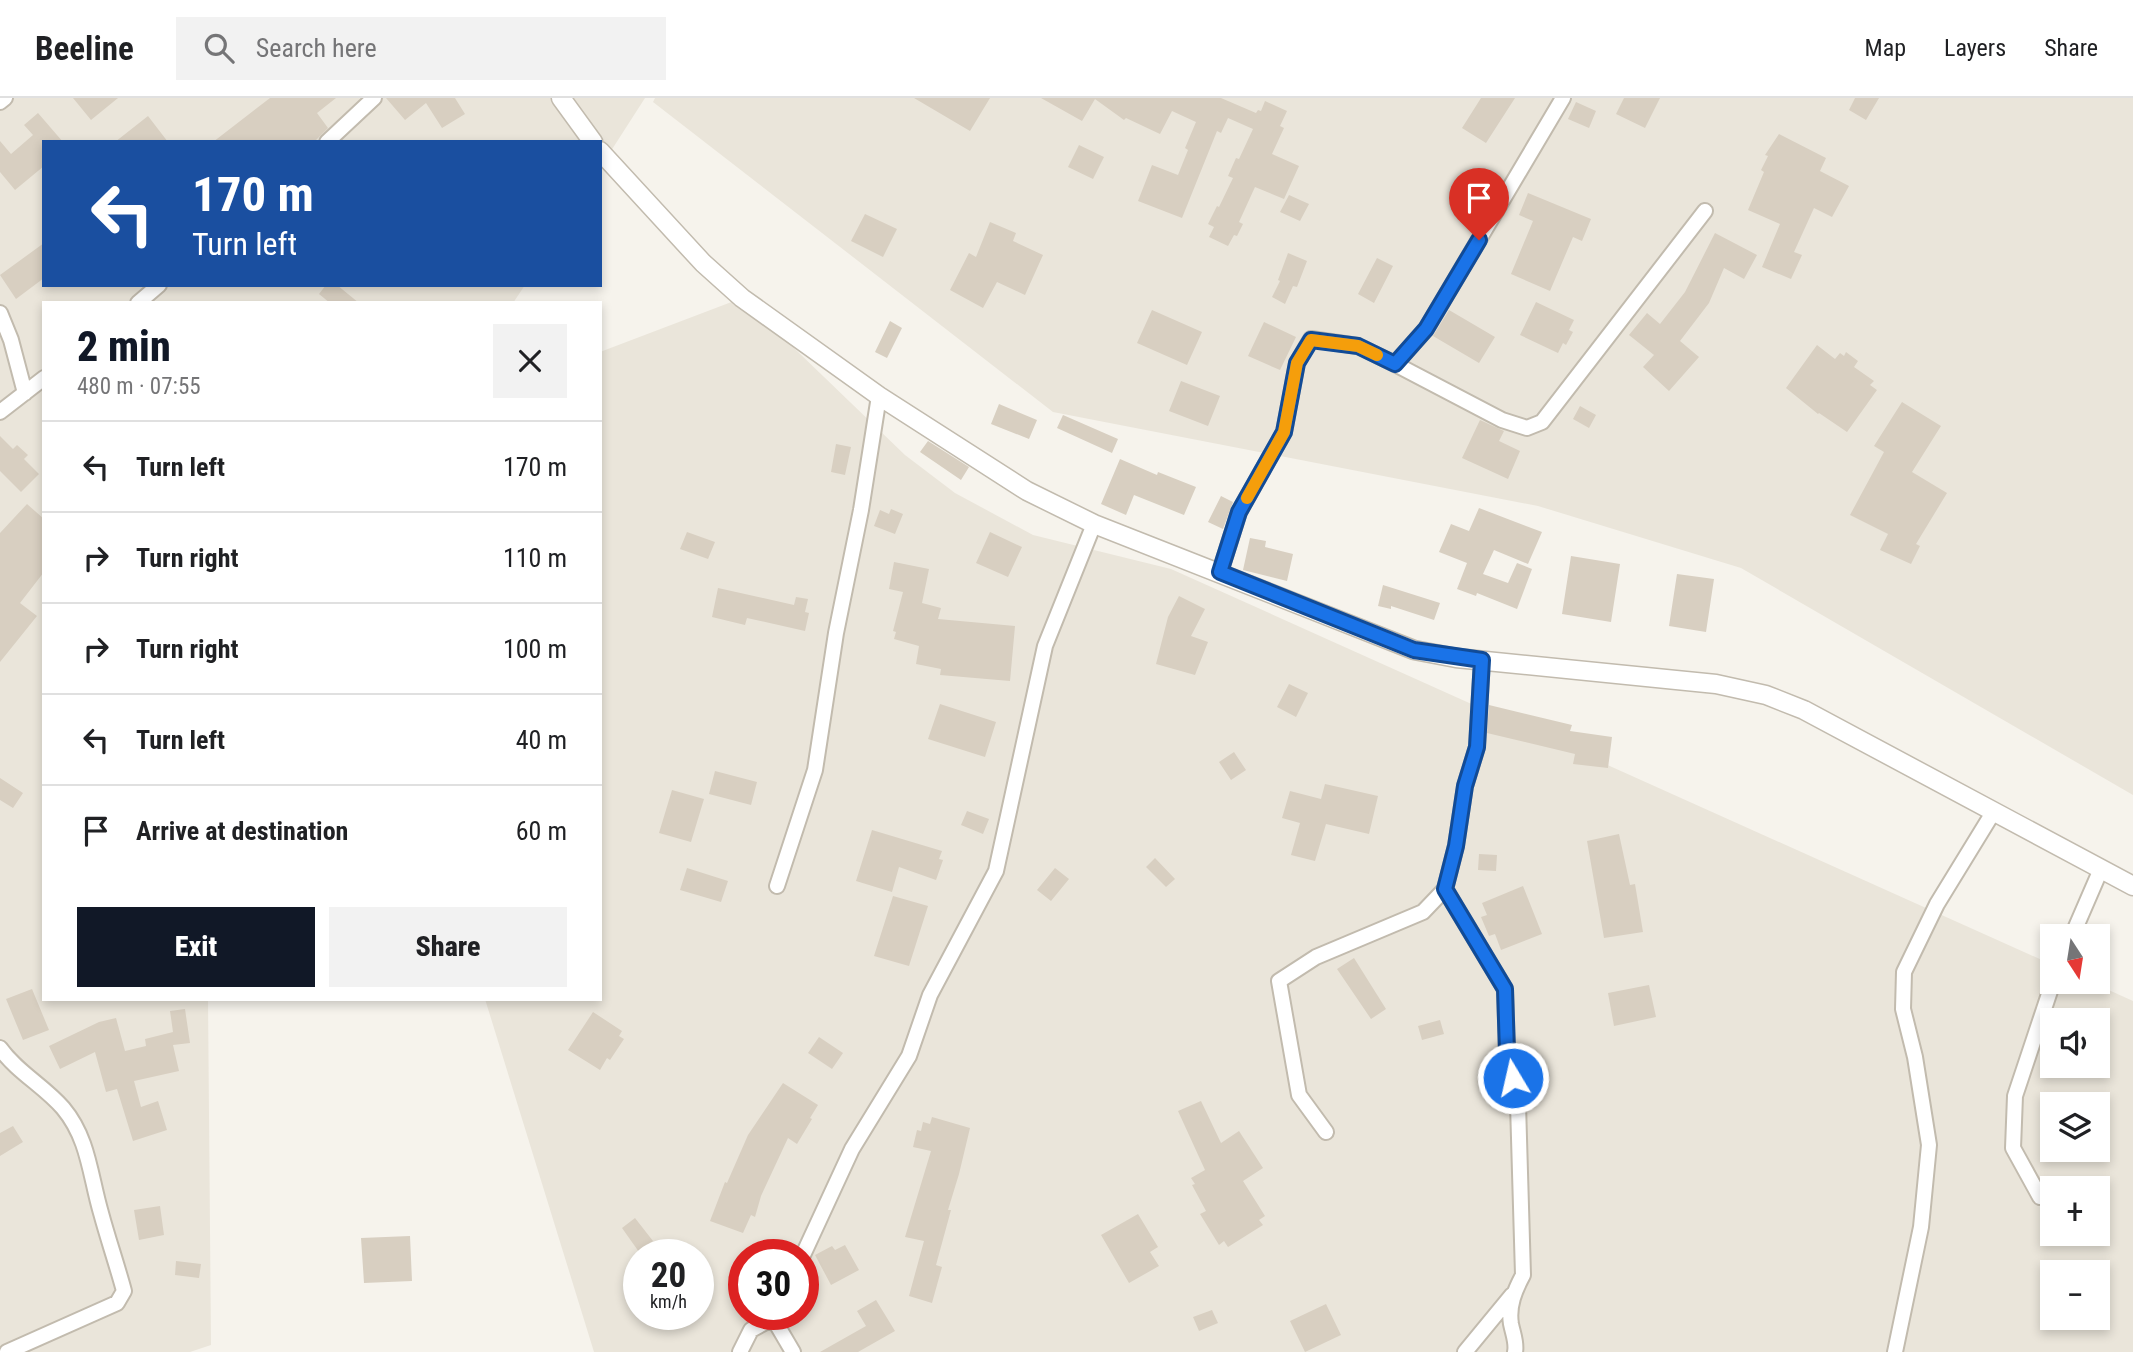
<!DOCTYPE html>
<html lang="en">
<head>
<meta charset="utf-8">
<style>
  :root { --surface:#fff; --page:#f2f2f2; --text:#202124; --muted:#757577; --line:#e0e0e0; --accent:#111827 }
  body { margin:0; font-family:"Roboto Condensed",sans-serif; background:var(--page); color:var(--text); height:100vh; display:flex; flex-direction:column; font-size:26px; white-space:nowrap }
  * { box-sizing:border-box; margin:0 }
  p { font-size:23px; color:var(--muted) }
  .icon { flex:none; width:38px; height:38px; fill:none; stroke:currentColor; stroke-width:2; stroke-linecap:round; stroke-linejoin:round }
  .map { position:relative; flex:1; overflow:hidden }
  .details { position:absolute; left:42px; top:203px; width:560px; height:700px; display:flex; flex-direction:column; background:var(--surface); border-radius:0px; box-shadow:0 4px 10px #0003 }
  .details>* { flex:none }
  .guide { position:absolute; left:42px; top:42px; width:560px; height:147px; border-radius:0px; box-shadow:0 4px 10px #0003; background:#1a4fa0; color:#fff; overflow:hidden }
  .needle { width:46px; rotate:168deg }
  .fabs { position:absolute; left:2040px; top:826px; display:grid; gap:14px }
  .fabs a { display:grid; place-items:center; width:70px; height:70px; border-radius:0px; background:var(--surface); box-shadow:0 4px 10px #0003; font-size:35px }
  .speed { position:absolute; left:623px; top:1141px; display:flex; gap:14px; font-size:35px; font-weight:700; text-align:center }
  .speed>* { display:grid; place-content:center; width:91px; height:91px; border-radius:50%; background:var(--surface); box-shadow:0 4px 10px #0003; line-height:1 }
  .speed small { font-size:18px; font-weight:400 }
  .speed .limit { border:10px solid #d22; background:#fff; color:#111 }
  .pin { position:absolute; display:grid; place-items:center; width:60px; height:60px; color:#fff; margin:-72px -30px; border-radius:50% 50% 50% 0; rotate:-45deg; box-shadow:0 0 7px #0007 }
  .pin .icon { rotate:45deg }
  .me { position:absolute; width:77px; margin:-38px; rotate:351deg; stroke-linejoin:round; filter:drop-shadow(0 0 5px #0008) }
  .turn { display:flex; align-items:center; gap:24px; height:147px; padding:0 35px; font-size:32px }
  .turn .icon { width:91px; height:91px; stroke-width:2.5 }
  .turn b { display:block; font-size:49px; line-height:60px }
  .round { display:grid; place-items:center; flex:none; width:74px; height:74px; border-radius:0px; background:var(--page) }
  .headline { display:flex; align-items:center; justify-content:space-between; height:119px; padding:0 35px }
  h1 { font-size:42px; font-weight:800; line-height:52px; color:var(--accent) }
  .cta { display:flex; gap:14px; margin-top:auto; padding:14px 35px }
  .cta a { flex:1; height:80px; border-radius:0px; background:var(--accent); color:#fff; font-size:28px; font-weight:800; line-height:80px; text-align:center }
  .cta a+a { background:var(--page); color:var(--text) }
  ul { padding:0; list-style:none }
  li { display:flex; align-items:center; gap:21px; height:91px; padding:0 35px; border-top:2px solid var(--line) }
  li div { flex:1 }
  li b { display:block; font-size:26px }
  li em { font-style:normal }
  header { display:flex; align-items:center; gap:42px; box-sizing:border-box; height:98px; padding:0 35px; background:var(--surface); border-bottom:2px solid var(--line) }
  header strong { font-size:33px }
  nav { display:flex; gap:38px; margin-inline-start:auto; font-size:24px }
  .search { width:490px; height:63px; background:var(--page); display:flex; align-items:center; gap:18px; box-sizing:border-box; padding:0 24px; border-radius:0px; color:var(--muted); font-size:26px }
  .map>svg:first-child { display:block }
</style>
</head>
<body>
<header>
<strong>Beeline</strong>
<div class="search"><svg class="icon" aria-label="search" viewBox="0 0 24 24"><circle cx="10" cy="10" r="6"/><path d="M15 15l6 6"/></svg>Search here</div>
<nav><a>Map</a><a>Layers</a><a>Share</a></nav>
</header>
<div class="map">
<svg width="2133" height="1254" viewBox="0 0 2133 1254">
  <rect width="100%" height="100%" fill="#f6f3ec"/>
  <!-- residential -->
  <path fill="#eae5da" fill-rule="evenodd" d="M0,0h645l-45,70v-26h-556v143h481l-12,18h-469v696h164l3,346 -21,7h-190z
    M655,0h1478v697l-392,-227 -203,-62 -485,-94 -400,-310z
    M742,200l163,157 50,38 78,42 138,34 882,396v17h38l42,19v351h-1539l-109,-353h115v-647zM2053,922h45v46h-45zM2053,1006h45v46h-45zM2053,1090h45v46h-45zM639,1157h59v59h-59zM744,1157h59v59h-59zM2053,1174h45v46h-45z"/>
  <!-- building -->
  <path fill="#d8cfc1" d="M73,0h45l-27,22z
    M270,0h66l-19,15 11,15 -14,14h-101z
    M386,0h69l10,16 -23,14 -16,-25 -21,17z
    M914,0h76l-20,33z
    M1041,0h180l35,15 2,-3 3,1 4,-10 22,10 -7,15 4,2 -12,26 27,12 -15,33 -29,-12 -16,35 4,2 -6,12 -3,-1 -6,11 -19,-9 5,-10 -6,-3 9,-18 2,1 14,-29 -5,-2 8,-18 3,1 14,-30 -25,-11 -7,15 -4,-2 -35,87 -44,-17 14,-36 26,10 10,-25 -3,-2 11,-26 -24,-11 -12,23 -34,-16 -2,2 -29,-21 -13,22z
    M1481,0h34l-29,45 -24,-15z
    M1624,0h36l-15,30 -29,-14z
    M1855,0h24l-13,22 -17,-10z
    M1576,4l20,9 -7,17 -21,-9z
    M38,15l25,29h-19v24l-29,24 -15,-18v-31l11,13 22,-19 -9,-10z
    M148,18l20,26h-53z
    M1779,36l47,24 -6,13 29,15 -17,31 -18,-9 -20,44 8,3 -11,24 -29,-12 18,-43 -32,-14 16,-38 -3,-2 7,-14 -3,-1z
    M1079,47l25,12 -11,22 -25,-12z
    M1528,95l63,26 -9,22 -9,-4 -23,54 -39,-17 22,-53 -14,-6z
    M1289,97l20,9 -9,17 -20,-9z
    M865,116l32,15 -14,28 -32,-16z
    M990,124l26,11 -3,8 30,14 -18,40 -28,-13 -14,26 -33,-18 19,-37 7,4z
    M1715,135l42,22 -13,24 -20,-11 -15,35 -29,38 19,16 -30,34 -26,-24 11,-12 -25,-20 18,-22 13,11 25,-32z
    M44,145v35l-28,21 -16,-24z
    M1288,155l19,8 -10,26 -4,-1 -8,18 -13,-7 8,-16 -2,-1z
    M1377,160l16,8 -19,37 -16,-9z
    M326,187h11l22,18h-29l-11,-9z
    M1536,204l38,18 -5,10 4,2 -7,13 -3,-2 -5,10 -38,-18z
    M1152,212l50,22 -15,33 -50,-22z
    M1449,212l46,27 -16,26 -46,-27z
    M890,223l12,7 -15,30 -12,-6z
    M1264,224l32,15 -16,33 -32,-14z
    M1817,247l18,14 5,-6 4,3 2,-4 12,9 -4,6 20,14 -4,4 7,5 -30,42 -28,-19 -1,1 -32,-26z
    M1181,283l39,15 -12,30 -39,-15z
    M1902,304l39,24 -29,46 35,21 -31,51 4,2 -9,18 -31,-14 8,-16 -38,-19 34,-63 -10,-6z
    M999,306l38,16 -8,19 -38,-15z
    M1580,308l16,9 -7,13 -16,-9z
    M1063,317l55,24 -6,14 -55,-25z
    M1480,322l24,11 -5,10 21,10 -12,28 -46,-21z
    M0,338l13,13 4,-4 11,10 -4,4 15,15 -18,18 -21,-21z
    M928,343l41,26 -8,13 -41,-28z
    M836,346l15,3 -6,28 -14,-3z
    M1120,361l37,16 1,-3 38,15 -12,28 -50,-20 -8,20 -25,-11z
    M1221,398l12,6 -10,27 -15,-7z
    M27,406l17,15v53l-24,31 17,13 -37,46v-129z
    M1479,410l63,24 -14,32 -34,-14 -11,24 25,9 9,-20 15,6 -15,40 -40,-16 -1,3 -19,-7 10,-26 -28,-11 12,-28 18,7z
    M891,411l12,5 -8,20 -21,-8 6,-16 9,4z
    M687,434l28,10 -7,17 -28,-10z
    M990,434l32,15 -14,30 -32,-14z
    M1250,440l16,3 -1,6 28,7 -6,27 -44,-11z
    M1571,458l49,8 -9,58 -49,-8z
    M894,464l35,7 -7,34 19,5 -3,11 77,7 -5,55 -70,-6 1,-6 -25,-5 3,-18 -25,-7 2,-7 -3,-1 10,-39 -14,-3z
    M1677,476l37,5 -8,53 -37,-6z
    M1383,487l57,18 -6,17 -43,-14v3l-13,-3z
    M718,490l76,17 2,-8 12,2 -3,13 4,1 -4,18 -58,-13 -2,7 -33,-8z
    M1179,498l26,13 -14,27 17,6 -13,33 -39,-11 12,-47z
    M1289,586l19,9 -12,24 -19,-10z
    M940,606l56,18 -11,35 -57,-18z
    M1489,607l83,20 -2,6 42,6 -4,31 -35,-4 2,-10 -88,-21z
    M1234,654l12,18 -15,10 -12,-18z
    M715,673l42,11 -6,23 -42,-11z
    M0,680l23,15 -10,15 -13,-8z
    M1325,686l53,12 -9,38 -43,-10 -11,37 -24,-6 9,-32 -18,-5 8,-27 31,8z
    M672,692l32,9 -13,43 -32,-9z
    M967,713l22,8 -6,15 -22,-9z
    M872,732l70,21 -3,8 4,1 -7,20 -37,-13 -7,25 -36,-11z
    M1619,736l11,51 5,-1 8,48 -39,6 -17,-97z
    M1479,756l18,1 -1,16 -18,-1z
    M1155,760l20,21 -9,8 -20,-20z
    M687,770l41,13 -7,21 -41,-12z
    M1055,770l14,11 -18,22 -14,-11z
    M1523,788l19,48 -41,16 -6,-16 -6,2 -8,-19 6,-2 -5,-12z
    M893,798l35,10 -19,60 -35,-10z
    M1354,860l32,51 -15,10 -34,-50z
    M1649,887l7,32 -42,9 -6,-33z
    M32,891l17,41 -26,10 -17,-41z
    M185,911l5,34 -17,2 6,26 -45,10 7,26 17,-6 9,29 -34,11 -16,-52 -11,3 -11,-40 -35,17 -11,-23 50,-24 17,-4 9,33 21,-5 -1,-7 28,-7 -3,-21z
    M593,914l29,19 -3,5 5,3 -14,21 -3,-2 -7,12 -32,-20z
    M1440,922l4,14 -22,6 -4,-14z
    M819,939l24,16 -11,16 -24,-16z
    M783,985l35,22 -8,13 2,1 -15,25 -9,-6 -27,58 -6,21 -4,-2 -8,18 -33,-12 15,-39 2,1 21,-48z
    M1201,1003l20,42 18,-12 24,37 -20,13 22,35 -6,4 4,5 -35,22 -4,-6 -5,4 -19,-31 6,-3 -14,-26 3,-1 -4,-6 14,-8 -27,-59z
    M932,1019l38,11 -11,46 -11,36h3l-15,55 6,2 -10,36 -23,-7 15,-55 -19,-4 26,-86 -18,-4 4,-17 4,1 2,-9 7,2z
    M13,1028l10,16 -23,14v-23z
    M160,1108l4,29 -25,5 -5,-30z
    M1138,1116l20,33 -8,5 9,14 -30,17 -28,-48z
    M635,1120l18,23 -14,11 -17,-24z
    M410,1138l2,45 -48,2 -3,-45z
    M845,1147l14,25 -28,15 -16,-30 17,-9 3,4z
    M176,1163l25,3 -2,14 -24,-3z
    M876,1202l19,31 -37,21h-38l46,-26 -9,-15z
    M1326,1206l15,31 -36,17 -15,-31z
    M1212,1212l6,13 -19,8 -6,-14z"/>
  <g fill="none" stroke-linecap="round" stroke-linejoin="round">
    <defs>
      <path id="minor" d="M0,4l5,-4
        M327,44l47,-44
        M138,205l21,-18
        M0,215l11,27 14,53
        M1395,266l107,56 25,8 15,-6 163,-211
        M0,314l44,-34
        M1220,474l19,-60 45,-80 13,-69 14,-24 47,7 37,18 31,-35 137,-231
        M1482,562l-5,87 -12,39 -9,60 -11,43 60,100 2,63 11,52 5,171c-8,15 -15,31 -12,49 2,10 6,19 4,28
        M777,788l38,-116 21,-137 25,-123 18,-114
        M2072,838l29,-67
        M0,950c17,24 44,38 63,60 26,31 27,68 38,105 7,26 16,52 23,78l-7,12 -110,49
        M1326,1034l-27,-37 -20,-114 37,-24 107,-45 22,-23
        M2040,1099l-27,-49 2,-52 38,-114
        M803,1157l49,-106 57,-93 21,-61 66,-124 49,-225 49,-122
        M773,1220l20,34
        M740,1254l11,-22 22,-12 2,-4
        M1465,1254l47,-57
        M1895,1254l26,-125 8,-82 -14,-88 -12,-48 1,-37 33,-68 57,-93"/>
      <path id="tertiary" d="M561,0l32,44
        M600,53l103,112 39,35 137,98 148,95 67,33 320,126 42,8 260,26 50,11 38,15 329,176"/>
    </defs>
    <!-- minor casing -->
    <use href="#minor" stroke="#c2bbae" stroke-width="18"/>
    <!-- tertiary casing -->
    <use href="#tertiary" stroke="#c2bbae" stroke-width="21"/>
    <!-- minor -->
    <use href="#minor" stroke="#fff" stroke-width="14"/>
    <!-- tertiary -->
    <use href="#tertiary" stroke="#fff" stroke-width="18"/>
  </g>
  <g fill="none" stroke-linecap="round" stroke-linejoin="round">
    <defs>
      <path id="route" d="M1479,142l-53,89 -31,35 -37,-18 -47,-6 -14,23 -13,69 -45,80 -19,60 194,78 68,10 -5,87 -12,39 -9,60 -11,43 60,100 2,63 6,26"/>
    </defs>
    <!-- route casing -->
    <use href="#route" stroke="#114b97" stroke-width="18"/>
    <!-- route -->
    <use href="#route" stroke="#1a73e8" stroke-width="12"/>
    <!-- slow -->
    <path stroke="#f59e0b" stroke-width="12" d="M1247,400l37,-66 13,-69 14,-23 47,6 19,9"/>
  </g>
</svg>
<div class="fabs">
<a><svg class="needle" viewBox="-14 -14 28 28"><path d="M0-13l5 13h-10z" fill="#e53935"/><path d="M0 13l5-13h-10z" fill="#757577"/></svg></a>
<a><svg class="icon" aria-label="sound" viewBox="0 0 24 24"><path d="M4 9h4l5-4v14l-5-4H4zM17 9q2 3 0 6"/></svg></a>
<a><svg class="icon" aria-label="layers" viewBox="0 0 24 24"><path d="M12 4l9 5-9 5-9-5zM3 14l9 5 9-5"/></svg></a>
<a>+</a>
<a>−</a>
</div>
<div class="speed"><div>20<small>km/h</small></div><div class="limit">30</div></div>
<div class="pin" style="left:1479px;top:142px;background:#d93025"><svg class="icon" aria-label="arrive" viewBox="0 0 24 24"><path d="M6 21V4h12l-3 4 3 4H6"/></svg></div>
<svg class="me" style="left:1513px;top:980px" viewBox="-20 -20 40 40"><circle r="17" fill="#1a73e8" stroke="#fff" stroke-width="3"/><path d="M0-11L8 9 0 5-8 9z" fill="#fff"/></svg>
<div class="guide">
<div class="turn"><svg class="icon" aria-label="left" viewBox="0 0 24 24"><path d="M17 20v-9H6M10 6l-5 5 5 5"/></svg><div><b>170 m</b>Turn left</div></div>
</div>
<section class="details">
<div class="headline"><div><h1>2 min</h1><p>480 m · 07:55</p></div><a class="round"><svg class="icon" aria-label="close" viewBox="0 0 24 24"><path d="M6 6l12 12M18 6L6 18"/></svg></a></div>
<ul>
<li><svg class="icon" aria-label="left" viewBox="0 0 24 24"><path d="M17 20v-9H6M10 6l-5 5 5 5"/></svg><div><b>Turn left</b></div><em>170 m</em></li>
<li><svg class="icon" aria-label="right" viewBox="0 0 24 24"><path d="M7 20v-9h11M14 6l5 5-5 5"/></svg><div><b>Turn right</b></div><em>110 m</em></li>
<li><svg class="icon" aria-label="right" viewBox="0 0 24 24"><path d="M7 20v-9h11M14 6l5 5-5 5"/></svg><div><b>Turn right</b></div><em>100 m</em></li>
<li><svg class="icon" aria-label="left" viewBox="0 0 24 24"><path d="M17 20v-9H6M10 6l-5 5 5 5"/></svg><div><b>Turn left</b></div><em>40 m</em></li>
<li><svg class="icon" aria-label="arrive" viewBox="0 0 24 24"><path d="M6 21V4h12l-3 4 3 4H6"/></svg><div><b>Arrive at destination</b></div><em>60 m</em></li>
</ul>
<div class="cta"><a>Exit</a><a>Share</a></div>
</section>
</div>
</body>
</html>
